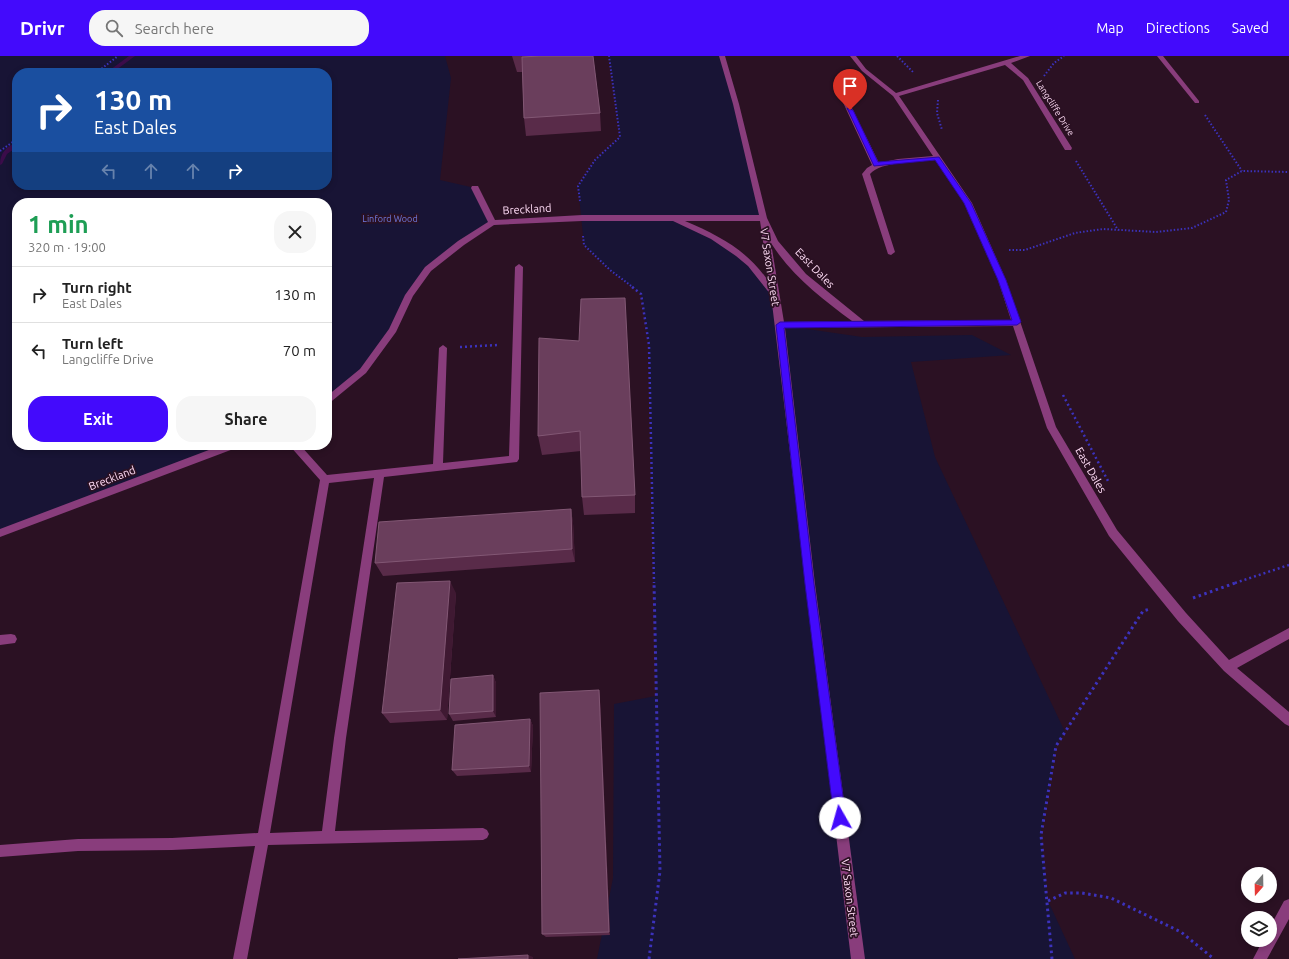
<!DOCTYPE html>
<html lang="en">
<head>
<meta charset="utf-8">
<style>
  :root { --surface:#fff; --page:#f6f6f6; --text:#222; --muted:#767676; --line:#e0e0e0; --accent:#430afc }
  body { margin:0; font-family:Ubuntu,sans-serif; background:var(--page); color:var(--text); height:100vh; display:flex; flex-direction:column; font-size:15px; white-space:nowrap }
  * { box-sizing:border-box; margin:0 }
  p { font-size:13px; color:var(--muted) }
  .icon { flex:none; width:22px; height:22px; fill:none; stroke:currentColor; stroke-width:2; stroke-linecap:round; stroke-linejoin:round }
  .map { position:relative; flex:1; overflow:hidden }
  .drawer { position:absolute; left:12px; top:142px; width:320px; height:252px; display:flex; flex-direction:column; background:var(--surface); border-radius:16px; box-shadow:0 2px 6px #0003 }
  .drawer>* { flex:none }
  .hud { position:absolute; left:12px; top:12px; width:320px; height:122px; border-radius:16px; box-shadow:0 2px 6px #0003; background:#1a4fa0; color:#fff; overflow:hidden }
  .needle { width:26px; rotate:200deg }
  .tools { position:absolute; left:1241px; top:811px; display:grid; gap:8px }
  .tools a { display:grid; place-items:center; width:36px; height:36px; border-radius:50%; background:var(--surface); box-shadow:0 2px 6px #0003; font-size:20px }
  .pin { position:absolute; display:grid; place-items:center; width:34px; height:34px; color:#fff; margin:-41px -17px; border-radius:50% 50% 50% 0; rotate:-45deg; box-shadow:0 0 4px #0007 }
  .pin .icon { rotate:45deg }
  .me { position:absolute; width:44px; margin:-22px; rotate:353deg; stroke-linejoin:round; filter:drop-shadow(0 0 3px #0008) }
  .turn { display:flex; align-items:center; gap:14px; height:84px; padding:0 16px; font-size:18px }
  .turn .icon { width:52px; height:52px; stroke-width:2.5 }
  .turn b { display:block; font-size:28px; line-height:34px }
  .lanes { display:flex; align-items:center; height:38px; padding:0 16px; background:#0003; justify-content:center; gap:20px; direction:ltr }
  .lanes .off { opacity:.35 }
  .round { display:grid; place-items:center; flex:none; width:42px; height:42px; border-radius:16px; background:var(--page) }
  .headline { display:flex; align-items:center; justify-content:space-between; height:68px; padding:0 16px }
  h1 { font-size:24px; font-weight:700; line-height:30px; color:#1e9e55 }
  .action { display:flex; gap:8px; margin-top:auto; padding:8px 16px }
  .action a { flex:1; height:46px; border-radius:16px; background:var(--accent); color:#fff; font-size:16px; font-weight:700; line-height:46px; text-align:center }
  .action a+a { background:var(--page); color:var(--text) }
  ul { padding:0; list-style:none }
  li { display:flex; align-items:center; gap:12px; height:56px; padding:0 16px; border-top:1px solid var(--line) }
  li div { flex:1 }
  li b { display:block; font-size:15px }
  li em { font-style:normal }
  header { display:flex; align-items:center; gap:24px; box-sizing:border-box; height:56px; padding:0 20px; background:var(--accent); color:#fff }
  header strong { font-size:19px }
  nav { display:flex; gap:22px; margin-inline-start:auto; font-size:14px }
  .search { width:280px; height:36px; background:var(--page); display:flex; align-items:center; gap:10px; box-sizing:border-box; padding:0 14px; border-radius:16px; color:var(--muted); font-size:15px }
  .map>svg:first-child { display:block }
</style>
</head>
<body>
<header>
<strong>Drivr</strong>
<div class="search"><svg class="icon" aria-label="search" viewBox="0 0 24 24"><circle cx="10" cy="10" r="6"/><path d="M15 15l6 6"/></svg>Search here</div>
<nav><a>Map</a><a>Directions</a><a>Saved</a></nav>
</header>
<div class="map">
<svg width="1289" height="903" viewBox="0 0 1289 903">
  <rect width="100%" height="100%" fill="#2b1123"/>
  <!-- green -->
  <path fill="#181435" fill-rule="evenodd" d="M0,0h445l6,22 -11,102 35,8 17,35 -64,46 -35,61 -30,41 -36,30v-198h-310v242h216l-233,88zM17,17h310v112h-310z
    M609,0h113l41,162h-87l28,14 44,29 26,33 6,31 82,12 110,-2 39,20 -100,7 24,95 130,275 -9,14 -15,89 7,66 27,58h-478l16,-81 1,-174 42,-8 -7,-351 -8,-51 -31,-24 -26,-25 -6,-59 17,-26 25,-23z"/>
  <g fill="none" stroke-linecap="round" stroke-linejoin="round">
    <!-- stream -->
    <path fill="#3b0c4a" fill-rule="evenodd" d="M129,0h6l-23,17h-6z
      M17,86v5l-10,7 -5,10 -2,1c0,-12 6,-18 17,-23z"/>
    <!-- path-far2 -->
    <path stroke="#3c32bc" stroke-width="2" stroke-dasharray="1.5 2" stroke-linecap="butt" d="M897,0l17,17
      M96,17l22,-17
      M1044,20l10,-13 10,-7
      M938,44l-1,13 5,17
      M1205,59l37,56
      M0,95l17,-12
      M1076,105l42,69
      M580,145l-2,-15 17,-26 25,-23 -11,-81
      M583,180l1,9 26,25 24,18
      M1009,194h16l50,-17 28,-4 53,3 36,-4 34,-16 3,-12 -3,-20 16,-9 47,1"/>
    <!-- path-far1 -->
    <path stroke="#3c32bc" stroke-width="2.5" stroke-dasharray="2 3" stroke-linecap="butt" d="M632,231l9,7 8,51 5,238
      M460,291l38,-2
      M1063,339l45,86
      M1235,527l54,-18"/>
    <!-- path -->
    <path stroke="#3c32bc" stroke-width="3" stroke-dasharray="2.5 3.5" stroke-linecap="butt" d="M1193,542l45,-16
      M1048,845l17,-8h17l29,5 70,34 33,27
      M649,903l11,-88 -6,-289
      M1052,903l-11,-124 15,-89 87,-135 7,-2"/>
    <!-- minor -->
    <path fill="#893d7c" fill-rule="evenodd" d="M719,0h6l14,48 28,114 11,23 28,33 58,47 147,-1 -13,-40 -34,-77 -28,-43c-17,2 -55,1 -66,14l25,78 -4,3 -3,-1 -26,-80 5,-6 5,-3 -32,-69 3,-2 3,2 33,67 19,-4 35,-3 -40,-60 -31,-25 -12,-15h6l10,13 30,24 124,-37h10l-19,7 17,15 44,70 -1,2h-6l-42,-70 -18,-15 -106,31 73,107 34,77 50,147 61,103 69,83 43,47 60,-32v11l-52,29 52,44v14l-4,-2 -61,-53 -46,-50 -69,-85 -62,-108 -34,-102 -228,2 30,256 50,375h-14l-80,-664 -23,-29 -12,-10 -25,-17 -38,-18h-91l-88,4 -30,20 -33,26 -18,25 -17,36 -30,41 -39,32v-9l33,-27 29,-40 16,-34 20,-28 33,-26 30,-19 -17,-34 1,-2h6l17,34 87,-5h177l-26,-111zM685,165h75l9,61c-22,-32 -49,-46 -84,-61zM771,187c20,32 51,56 81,78l-68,1z
      M1157,0h6l36,45v2h-4z
      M519,208l4,3 -4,192 -2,3 -133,15 -38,261 -11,93 148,-3 4,2 2,4 -2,4 -4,2 -215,5 -21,114h-14l22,-113 -83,4 -94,1 -78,6v-12l78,-6 94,-1 86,-5 62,-353 -31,-35h11l27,30 106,-11 6,-116 4,-3 4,3 -4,115 66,-7 6,-189zM374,422l-40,260 -12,93 -52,2 59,-350z
      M222,389h16l-2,3 -236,89v-8z
      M11,578l4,1 2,4 -2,4 -15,2v-10z
      M1289,843v20l-22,40h-14l10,-19h7v-13l14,-26z"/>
  </g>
  <!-- wall -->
  <path fill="#592b49" d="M512,0h81l7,57 1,18 -75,5 -2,-18 -2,-46h-5z
    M539,282l96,157v18l-51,2 -2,-18 -1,-46 -39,4 -4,-19z
    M571,453l2,14 2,39 -192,14 -8,-13z
    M456,537l-9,127 -57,3 -8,-10z
    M493,619l3,8v34l-43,4 -4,-7z
    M599,634l1,10 10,235 -64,2 -4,-3z
    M530,663l3,7 -2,46 -74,4 -5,-6z"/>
  <!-- shaded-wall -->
  <path fill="#3f1932" d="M571,453l2,14 2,39 -3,-13z
    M450,525l6,12 -9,127 -7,-10z
    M493,619l3,8v34l-3,-6z
    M599,634l1,10 10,235 -1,-3z
    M530,663l3,7 -2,46 -2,-6z
    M528,899l5,2v2h-5z"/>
  <!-- building -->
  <path fill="#6a3e5c" stroke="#825774" d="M540,0h53l7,57 -76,5 -2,-61z
    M625,242l10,197 -53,2 -2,-66 -42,5 1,-98 40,3 2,-42z
    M571,453l1,40 -197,14 4,-41z
    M450,525l-10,129 -58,3 15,-130z
    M493,619v36l-44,3 2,-35z
    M599,634l10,242 -67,2 -2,-241z
    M530,663l-1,47 -77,4 3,-45z
    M528,899v4h-70z"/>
  <!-- route -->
  <path fill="#430afc" stroke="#2c06a4" d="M847,52l6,2 25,52 61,-5 32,46 35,77 15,42 -4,3 -233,3 30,256 32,234 -2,4 -4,2 -4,-2 -2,-4 -29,-234 -29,-259 4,-3 232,-2 -14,-40 -34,-77 -29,-43 -61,6z"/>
  <g text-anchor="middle" stroke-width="3.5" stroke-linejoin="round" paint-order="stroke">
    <!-- far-street labels -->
    <g font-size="9" fill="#ffdcf6" stroke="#2b1123">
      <text transform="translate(1055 52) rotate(58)" y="3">Langcliffe Drive</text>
    </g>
    <!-- far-park labels -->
    <g font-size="9" fill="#6f7ce2" stroke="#2b1123">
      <text x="390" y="166">Linford Wood</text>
    </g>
    <!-- street labels -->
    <g font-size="11" fill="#ffdcf6" stroke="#2b1123">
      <text transform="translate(527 153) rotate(-3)" y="4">Breckland</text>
      <text transform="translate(770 211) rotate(81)" y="4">V7 Saxon Street</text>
      <text transform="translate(815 212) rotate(46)" y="4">East Dales</text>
      <text transform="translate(1091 414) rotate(60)" y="4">East Dales</text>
      <text transform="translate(112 422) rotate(-21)" y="4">Breckland</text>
      <text transform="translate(850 842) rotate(83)" y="4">V7 Saxon Street</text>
    </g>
  </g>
</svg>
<div class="tools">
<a><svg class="needle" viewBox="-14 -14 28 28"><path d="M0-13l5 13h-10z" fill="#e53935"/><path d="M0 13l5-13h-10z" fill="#767676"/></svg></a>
<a><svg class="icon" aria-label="layers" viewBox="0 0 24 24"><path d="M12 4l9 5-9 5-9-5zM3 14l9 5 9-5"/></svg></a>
</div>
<div class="pin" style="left:850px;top:54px;background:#d93025"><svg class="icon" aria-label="arrive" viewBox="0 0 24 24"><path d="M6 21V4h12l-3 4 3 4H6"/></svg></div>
<svg class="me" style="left:840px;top:762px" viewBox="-20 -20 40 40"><circle r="19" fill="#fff"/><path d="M0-13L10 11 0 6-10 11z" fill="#430afc"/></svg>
<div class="hud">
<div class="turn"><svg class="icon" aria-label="right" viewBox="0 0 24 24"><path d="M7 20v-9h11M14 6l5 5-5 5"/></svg><div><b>130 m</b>East Dales</div></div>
<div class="lanes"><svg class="icon off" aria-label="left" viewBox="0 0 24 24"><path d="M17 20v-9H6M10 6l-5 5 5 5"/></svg><svg class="icon off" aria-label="ahead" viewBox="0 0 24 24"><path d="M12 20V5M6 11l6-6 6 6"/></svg><svg class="icon off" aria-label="ahead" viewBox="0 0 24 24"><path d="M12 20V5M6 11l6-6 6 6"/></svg><svg class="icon" aria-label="right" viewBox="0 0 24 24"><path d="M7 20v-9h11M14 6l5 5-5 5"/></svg></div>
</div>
<section class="drawer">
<div class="headline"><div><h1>1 min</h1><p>320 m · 19:00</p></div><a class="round"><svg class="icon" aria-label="close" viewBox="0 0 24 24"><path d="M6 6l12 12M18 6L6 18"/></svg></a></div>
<ul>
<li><svg class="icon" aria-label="right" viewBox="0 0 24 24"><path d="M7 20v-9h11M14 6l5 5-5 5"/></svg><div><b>Turn right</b><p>East Dales</p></div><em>130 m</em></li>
<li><svg class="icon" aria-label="left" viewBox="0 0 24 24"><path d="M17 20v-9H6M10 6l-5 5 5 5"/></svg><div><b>Turn left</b><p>Langcliffe Drive</p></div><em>70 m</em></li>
</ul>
<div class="action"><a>Exit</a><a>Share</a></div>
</section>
</div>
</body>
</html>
